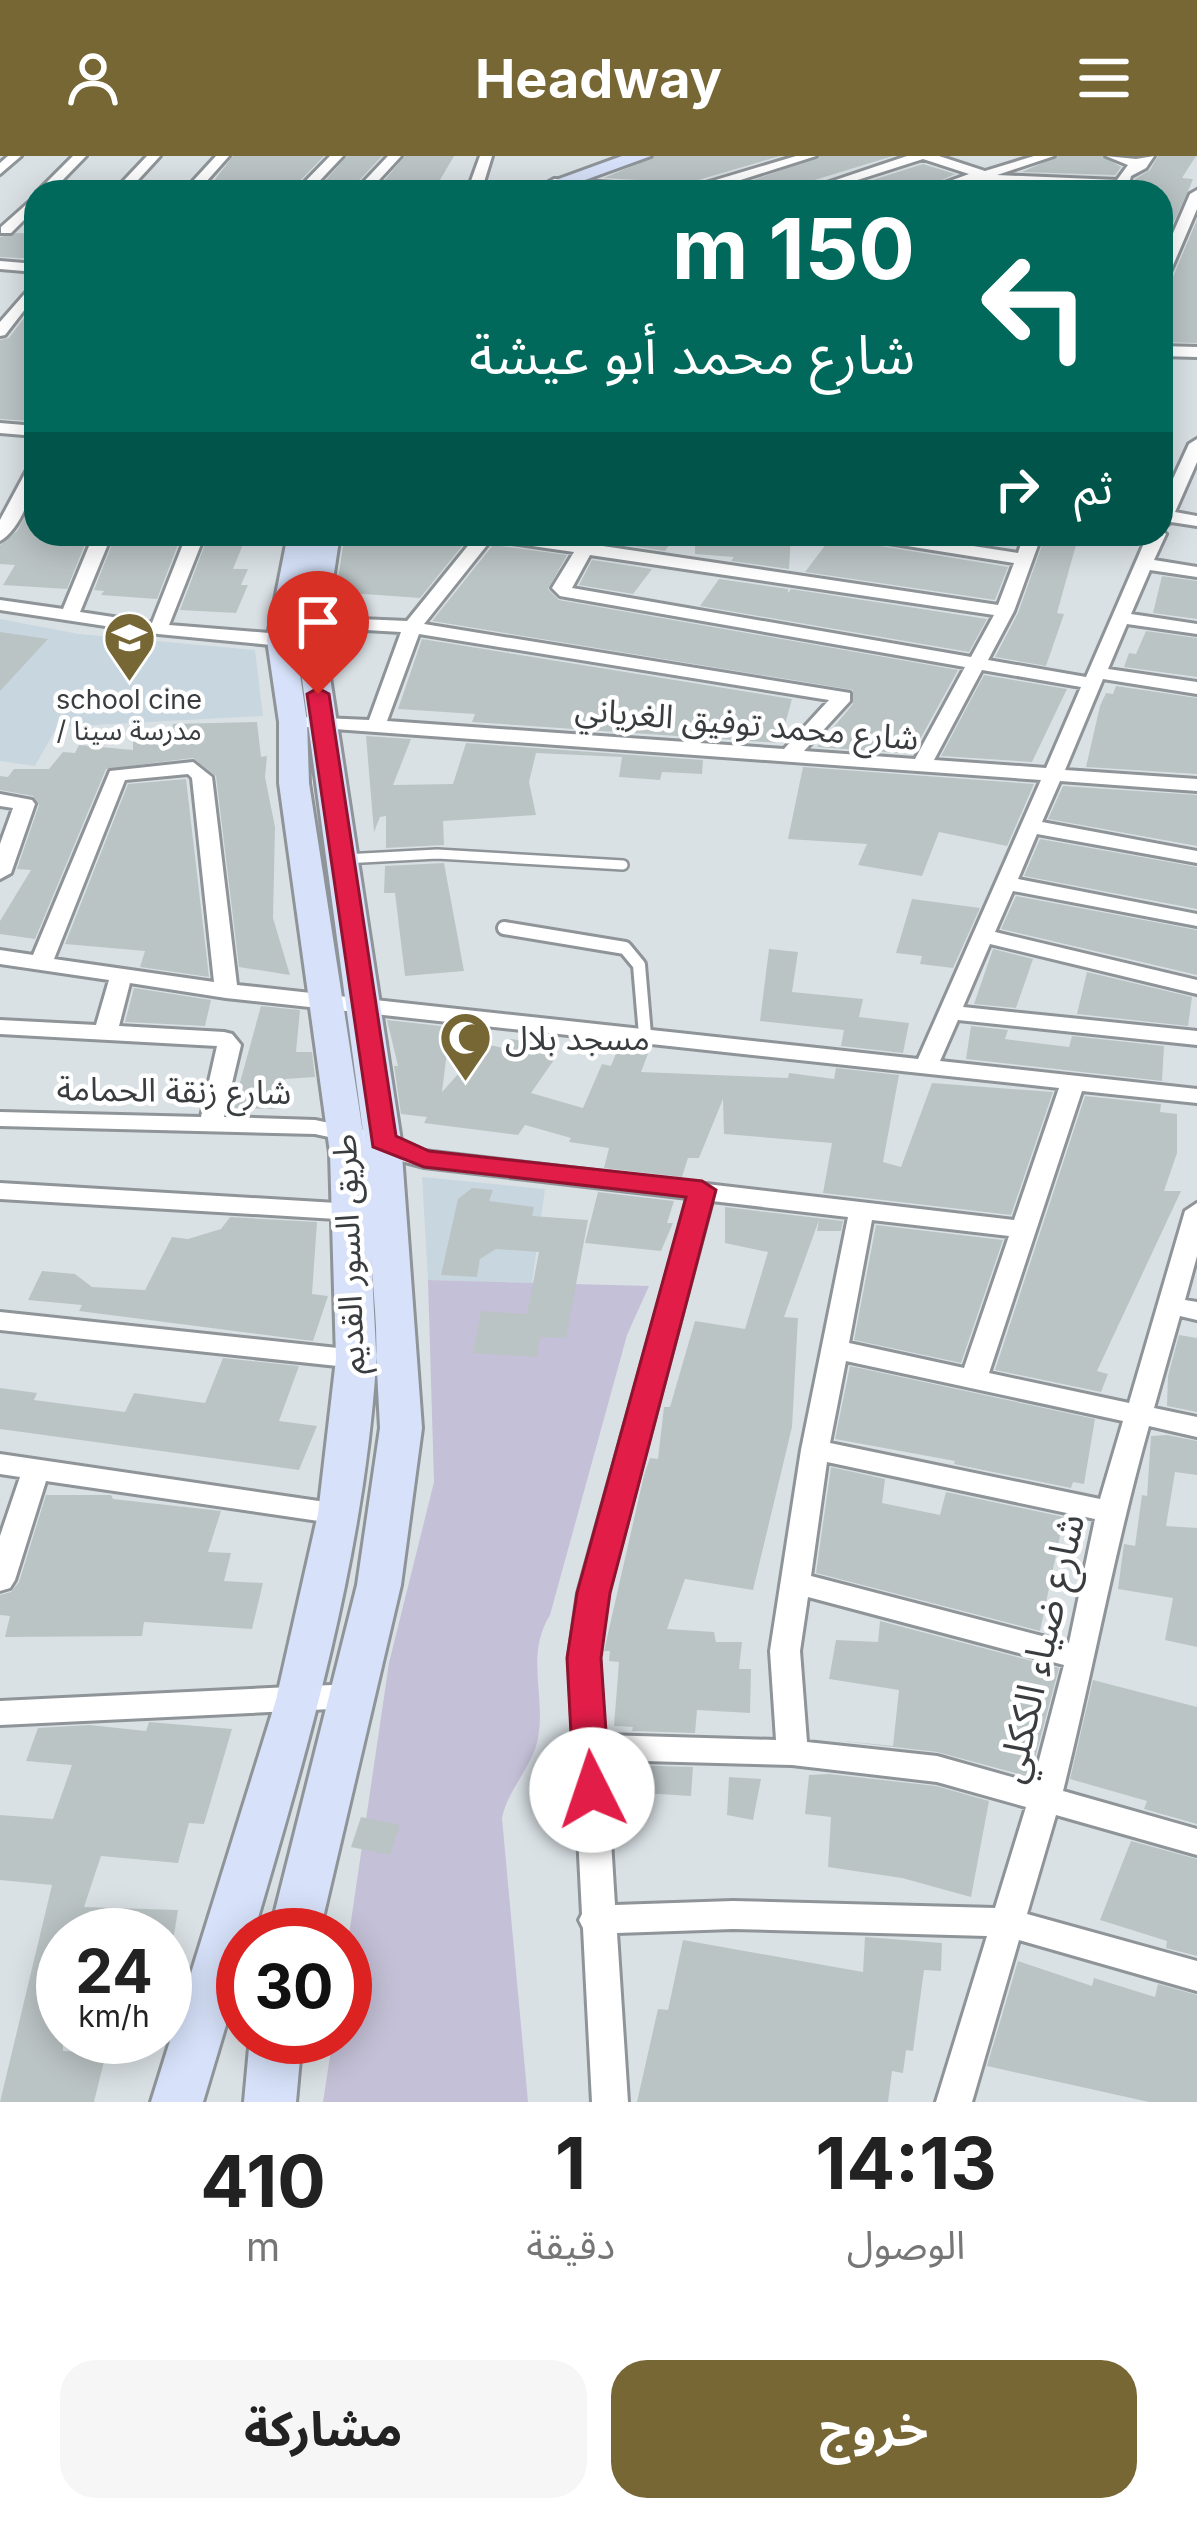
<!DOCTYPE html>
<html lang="ar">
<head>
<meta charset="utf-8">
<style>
  :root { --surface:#fff; --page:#f6f6f6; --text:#222; --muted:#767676; --accent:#776734 }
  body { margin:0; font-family:Inter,"Noto Sans Arabic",sans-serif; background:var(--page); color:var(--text); direction:rtl; height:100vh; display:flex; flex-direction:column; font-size:45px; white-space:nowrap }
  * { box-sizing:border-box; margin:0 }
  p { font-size:39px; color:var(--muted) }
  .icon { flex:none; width:66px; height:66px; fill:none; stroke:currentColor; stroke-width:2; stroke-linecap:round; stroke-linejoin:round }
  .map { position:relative; height:1946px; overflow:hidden; direction:ltr }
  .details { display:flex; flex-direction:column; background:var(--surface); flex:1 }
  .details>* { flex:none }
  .hud { position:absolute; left:24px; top:24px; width:1149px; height:366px; border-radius:36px; box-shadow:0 6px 30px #0003; direction:rtl; background:#00695c; color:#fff; overflow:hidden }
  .speed { position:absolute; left:36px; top:1752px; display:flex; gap:24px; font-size:60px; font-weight:700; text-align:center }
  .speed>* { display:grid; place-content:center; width:156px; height:156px; border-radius:50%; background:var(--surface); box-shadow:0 6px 30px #0003; line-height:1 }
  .speed small { font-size:30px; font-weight:400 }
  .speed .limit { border:18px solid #d22; background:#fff; color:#111 }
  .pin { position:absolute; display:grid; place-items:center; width:102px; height:102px; color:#fff; margin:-123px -51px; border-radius:50% 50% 50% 0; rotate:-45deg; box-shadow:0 0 12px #0007 }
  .pin .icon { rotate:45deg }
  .me { position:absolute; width:132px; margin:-66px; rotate:356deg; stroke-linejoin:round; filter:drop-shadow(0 0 9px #0008) }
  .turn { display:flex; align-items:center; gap:42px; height:252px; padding:0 60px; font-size:54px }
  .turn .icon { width:156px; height:156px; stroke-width:2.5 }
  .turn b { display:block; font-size:84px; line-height:102px }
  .then { display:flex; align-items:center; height:114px; padding:0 60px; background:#0003; gap:24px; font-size:45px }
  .eta { display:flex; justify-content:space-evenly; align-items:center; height:204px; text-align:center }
  .eta b { font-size:72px; font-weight:700; line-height:84px }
  .action { display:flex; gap:24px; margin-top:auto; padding:24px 60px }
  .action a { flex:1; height:138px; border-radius:36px; background:var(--accent); color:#fff; font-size:48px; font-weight:700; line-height:138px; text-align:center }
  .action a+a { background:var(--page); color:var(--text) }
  header { display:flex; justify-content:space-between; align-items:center; height:156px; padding:0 60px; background:var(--accent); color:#fff; font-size:54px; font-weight:700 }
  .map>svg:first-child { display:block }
</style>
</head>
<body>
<header><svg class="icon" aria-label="menu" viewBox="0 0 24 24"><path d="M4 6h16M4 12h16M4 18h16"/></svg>Headway<svg class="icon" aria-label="person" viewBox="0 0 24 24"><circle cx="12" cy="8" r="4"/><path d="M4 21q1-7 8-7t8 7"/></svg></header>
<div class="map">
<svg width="1197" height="1946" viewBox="0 0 1197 1946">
  <rect width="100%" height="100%" fill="#dae1e5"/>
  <!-- built -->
  <path fill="#c8d6df" d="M0,463l79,15 176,16 8,66 -206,11 -22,39 -35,-5z
    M422,1021l123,12 -13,94 -104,-3z"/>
  <!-- green -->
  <path fill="#c4c0d7" d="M428,1124l221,6 -22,49 -77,280c-25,40 -4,80 -12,123 -5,28 -30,51 -36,80l26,284h-205l10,-65h12v-75l44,-299 45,-181z"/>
  <!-- building -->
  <path fill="#bbc4c5" d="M233,0h91l-33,34h-84z
    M347,0h35l-30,32 -37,4z
    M405,0h49l-21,36 -56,-3z
    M655,0h125l-92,27 -84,-5z
    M820,0h73l-111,34 -45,-4z
    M1058,0h44l19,11 -6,8 -93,-3z
    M1158,0h38l-14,22 11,1 -4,10 -28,61v-58l-29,-1 3,-12 15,-9z
    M923,8l32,10 -39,18h-81z
    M1197,64v123l-36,-1v-57l11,-6z
    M17,77l19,1v25l-36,-2v-20z
    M36,146v111l-6,8 -30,-2v-79l9,-2z
    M31,349h5v29h53l-22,55 -64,-4 12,-20 -15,-1v-19l18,-15z
    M116,378h66l-25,65 -56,-4 3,-4 -10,-1z
    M209,378l37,3 -13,32h15l-7,16h7l-12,28 -56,-3z
    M359,378h51l13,9 39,3 -42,52 -84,-6 8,-52 15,1z
    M604,378h73l-12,17 -63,-10z
    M695,378h96l-2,35 -58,-8 3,-4 -39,-3z
    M1046,378h33l-22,79 7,1 -18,52 -51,-9 23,-44z
    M833,379l29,8 146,24 -13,33 -190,-28z
    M493,389l74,10 -19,34 11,11 399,70 -46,84 -95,-7 36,-43v-14l-421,-69z
    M592,404l60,9 -19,25 -54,-9z
    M1162,420l35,5v38l-44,-6z
    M719,423l69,10v4l3,-4 196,30 -18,33 -269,-46z
    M1146,475l51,7v39l-73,-10 5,-14 7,1z
    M0,476l48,7 -48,52z
    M422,483l370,60 -12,44 -308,-21 3,-8 -77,-5z
    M984,519l83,14 -35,73 -91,-6z
    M1116,530l81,12v76l-111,-7 14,-61 6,-13 7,1z
    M257,566l4,35 6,-1 -2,21 10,50 -2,91 17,57 -51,-8 -23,-191 -23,-18 -87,11 -71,170 -35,-5v-13l31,-51 -14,-1 22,-64 -6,-9 -33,-6v-14l8,1 6,-8h35l14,-17 12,1 4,-8 54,5v-10l40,-9v-7z
    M366,580l45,3 -18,46 60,-1 13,-41 237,17 -1,14 -40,-2 -2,8 -41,-3 3,-20 -86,-4 -7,29 7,33 -93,6 1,24 -58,3v-32l-6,1 -6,15z
    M803,611l231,17 -27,62 -68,-14 -17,44 -64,-11 9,-21 -79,-5z
    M186,623l23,198 -69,-10 5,-16 -80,-7 63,-160z
    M1063,630l134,9v51l-149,-27z
    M1040,683l157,28v42l-173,-33z
    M444,707l20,108 -59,5 -10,-83h-11l1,-27z
    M1016,740l181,34v45l-196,-46z
    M912,743l68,9 -27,60 -33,-4 2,-8 -26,-3z
    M769,793l29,3 -6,40 71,7 -4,18 50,6 -6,30 -62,-7 3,-16 -84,-9z
    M993,793l40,10 -17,49 -42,-4z
    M1087,816l105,25 -4,29 -111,-12z
    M134,832l77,12 -6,26 -80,-4z
    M261,850l39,4 -4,42h16l3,25 -30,2 -8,30 -44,-1z
    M387,864l63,7 -8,65 43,-48 18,4 8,-9 28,4 -6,9 23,5 -25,36 52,15 19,-44 9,2 8,-20 30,5 -8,21 147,6 1,-5 45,6 2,-11 63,7 -16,87 18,5 31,-84 121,9 -42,123 -188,-22 9,-50 -108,-9 -1,-35 -24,59h-11l-6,19 -78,-9 5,-20 -40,-6 2,-4 -46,-13 -7,10 -94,-12 3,-6 -26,-3 -7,-48h4z
    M971,870l37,4 -3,9 64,8 3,-11 92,10 -2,35 -196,-22z
    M1085,940l76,8 -1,8 17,2v39l-13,38h17l-84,180 11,3 -7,18 -106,-22z
    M472,1032l21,2 -4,11 45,6 -2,9 56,4 -22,118 -26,-1 -3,20 -64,-4 8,-42 46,3 12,-62 -43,-3 -16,10 -3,18 -36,-2 17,-76z
    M598,1036l76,9 -7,22h6l-12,28 -76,-8z
    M725,1051l118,14 -2,10h-24l2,-11 -35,97 14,1 -6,109 -39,163 -68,-11 -18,50 47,3 2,10h26l-3,27h12l-1,44 -53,-3 -2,23 -63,-2 1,-4 -19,-1 5,-64 -10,-1 1,-10h-6l40,-176 6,-17 8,1 6,-52h6l25,-86 50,8 23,-77 -43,-9z
    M230,1061l87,5 -5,72 16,2 -15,45 -234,-30 3,-6 -54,-5 14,-29 33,3 17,13 53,3 27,-53 16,2 33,-10z
    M876,1069l127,15 -42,123 -107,-23z
    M1179,1179l18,3v74l-30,-6 1,-30z
    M223,1202l76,8 -20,55 38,5 -18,44 -299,-41v-41l37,5 -3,7 91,12 9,-19 71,10z
    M850,1210l245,53 -11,65 -11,-2 -2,6 -117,-24 1,-3 -120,-22z
    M1167,1279l30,6v34l-22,-3 -9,54 31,2v119l-32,-7 8,-42 -55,-9 6,-45 11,2 7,-51 5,1 4,-60z
    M831,1311l54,12 -3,24 58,12 6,-23 118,25 -24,114 -224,-58z
    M46,1339h65l2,4 108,12 -13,41 23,1 -7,28 39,2 -11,46 -108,-7 -2,14 -137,1 5,-21 -10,-1v-20l11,-3 8,-10z
    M880,1465l179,47 -29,109 -93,-25 -104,-12 60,6 6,-56 -70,-11 7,-39 42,2z
    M1093,1524l104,27v117l-53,-15 3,-8 -77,-22z
    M149,1566l83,7 -28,95 -15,-1 -11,40 -77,-7 -17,51 94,3 -4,25h-111v116l43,2 -12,49h-94l52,-217 -52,-5v-65l53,4 19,-54 -46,-4 12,-33 51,-3 57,6z
    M629,1609l64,2 -2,29 -65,-4z
    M829,1618l107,12 53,15 -18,96 -69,-19 -74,-11 3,-50 -26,-3 4,-39z
    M729,1621l32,2 -8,41 -26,-5z
    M361,1661l39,8 -10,30 -39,-8z
    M1131,1685l66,18v97l-31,-8 1,-7 -67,-21z
    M865,1781l77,6 -1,28 -17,-1 -11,81 -7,-1 -3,23 -11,-2 -4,31h-251l21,-93 10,1 15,-70 180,32z
    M1018,1805l74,25 2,-8 61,19 3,-13 39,11v107h-48l-162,-36z"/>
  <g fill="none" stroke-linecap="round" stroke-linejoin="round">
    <defs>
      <path id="lane-far1" d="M344,703l93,-5 186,11"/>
      <path id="lane" d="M504,772l121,20 14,17 6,70"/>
      <path id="street" d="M8,0h13l-21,18v-11z
        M73,0h13l-35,36h-14z
        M147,0h13l-33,36h-14z
        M216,0h13l-32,36h-14z
        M330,0h13l-34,36h-14z
        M388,0h13l-33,36h-14z
        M480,0h12l-11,36h-14z
        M796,0h20l-113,36 -149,-5 -7,-4 7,-4 135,9z
        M907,0h32l46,15 49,-15h20l-57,19 120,5 11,-15 -22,-9 30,3 18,-3 -8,12 -15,8 -4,16h-14l2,-4 -141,-6 -33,10h-21l49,-18 -46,-15 -103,33h-20z
        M1197,34v19l-29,68 -7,4v-20l29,-67z
        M36,40v12l-25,25h-10v-6z
        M0,105l36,3v8l-36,-3z
        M36,125v14l-31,40 -5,1v-14z
        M1161,190l36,1v10l-36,-1z
        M0,267l36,3v10l-36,-3z
        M1197,283v23l-22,50 22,4v10l-26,-4 -10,7v-24l28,-61z
        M36,307c0,24 -15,66 -36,78v-21l28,-52z
        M1161,374l5,4 -12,26 43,7v10l-47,-7 -19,44 66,10v10l-70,-10 -19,45 89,13v12l-94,-15 -38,91 132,9v12l-137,-10 -18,41 155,29v12l-160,-29 -19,45 179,35v12l-184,-35 -18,41 202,48v14l-207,-50 -27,63 234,24v14l-239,-25 -18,41 257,28v14l-115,-12 -93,282 140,30 56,-192 12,-8v53l-12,44 12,2v18l-17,-4 -26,92 43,9v20l-48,-11c-34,121 -56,244 -86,365l134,38v26l-141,-40 -29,99 170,47v30l-178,-51 -47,162h-36l51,-166 -254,-7 -116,4 11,169h-36l-9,-174 -4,-8 3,-6 -13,-257 9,-64 110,-395 -264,-31 -30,-8 -19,-12 -60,-13 -315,-8v-14l201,5 16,-71 -217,-12v-14l96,5 13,-45 -109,-16v-14l33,5 77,-184 83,-9 19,15 25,208 681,74 123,-279 -734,-53 -10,-6 3,-4 69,3 32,-88 -88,-5 -9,-5 9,-5 94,4 64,-79 -48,-3 -9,-5h108l58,9 6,-9h14l-4,11 402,60 16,-42 -151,-24 -9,-5h42l122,19 6,-19h18l-28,77 -26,49 98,17 62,-143h13zM491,384l83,12 -22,36 8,8 405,71 -50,92 -111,-8 46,-50v-8l-426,-69zM590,399l404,60 -23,42 -399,-69zM419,478l410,66 -45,49 -397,-28zM982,514l99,17 -35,81 -112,-8zM188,618l4,4 22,204 -160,-23 71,-179zM130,827l96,15 833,90 -45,132 -590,-69 -32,-15 -77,-16 -91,-3 17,-72 -9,-11 -8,-2 -105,-6zM712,1045l136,16 -47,233 -31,201 6,89 -172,-5 -5,-78 9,-64zM872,1064l137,16 -45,132 -115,-25zM846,1205l277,60 -23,78 -270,-56zM827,1306l268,57 -26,124 -258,-67zM808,1441l256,68 -31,118 -96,-27 -130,-14 -7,-91zM606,1604l186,5 145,17 89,25 -31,101 -262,-7 -118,4z
        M94,378h18l-32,78 72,11 35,-89h18l-36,91 112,9 9,6 -9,6 -123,-12 -158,-24v-10l63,9z
        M0,638l32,6 3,4 -24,69 -11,6v-35l13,-36 -13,-2z
        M0,1027l353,21 12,8 -12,8 -353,-21z
        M0,1156l356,38 9,3 4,6 -4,6 -9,3 -356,-38z
        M0,1298l339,50 10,3 4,7 -4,7 -10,3 -293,-43 -31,99 -5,8 -10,3v-55l20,-59 -20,-3z
        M352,1528l11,4 4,8 -4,8 -11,4 -352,17v-24z"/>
      <path id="secondary" d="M622,0h29l-99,36h-29z
        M288,378h26l-3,16 3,-16h26l-11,72v65l72,470 21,287 -21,157 -82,350h-50l88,-350 23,-157 -9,-174c2,36 7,74 5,110 -13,197 -68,383 -123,571h-10v33l-40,134h-52l125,-402 42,-186 18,-155 -6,-206 -51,-370v-61l-12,-82zM304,431l-3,84 64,475 -56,-363 -2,-61 -12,-82z
        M250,1881h52l-6,65h-52z"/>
    </defs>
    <!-- lane-far1 casing -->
    <use href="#lane-far1" stroke="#8e9498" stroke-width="14"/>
    <!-- lane casing -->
    <use href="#lane" stroke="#8e9498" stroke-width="18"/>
    <!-- street casing -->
    <use href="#street" stroke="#8e9498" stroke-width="6"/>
    <!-- secondary casing -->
    <use href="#secondary" stroke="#8e9498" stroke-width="6"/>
    <!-- lane-far1 -->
    <use href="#lane-far1" stroke="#fff" stroke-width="9"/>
    <!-- lane -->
    <use href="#lane" stroke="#fff" stroke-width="12"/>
    <!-- street -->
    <use href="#street" fill="#fff" fill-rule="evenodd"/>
    <!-- secondary -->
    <use href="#secondary" fill="#d7e2fa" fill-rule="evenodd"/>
  </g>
  <!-- route -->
  <path fill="#e11d48" stroke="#92132f" stroke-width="3" d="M318,532l11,6 67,442 33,15 273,30 14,9 -106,403 -9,65 9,132 -6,10 -12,5 -13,-5 -5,-10 -7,-132 10,-65 109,-396 -262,-30 -51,-20 -66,-453z"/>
  <!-- icons -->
  <defs>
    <symbol id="school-pin" viewBox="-11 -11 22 30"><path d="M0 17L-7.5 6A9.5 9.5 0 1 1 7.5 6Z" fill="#776734" stroke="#fff"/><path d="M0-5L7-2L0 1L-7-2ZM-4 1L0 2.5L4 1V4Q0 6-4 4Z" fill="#fff"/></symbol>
    <symbol id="mosque-pin" viewBox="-11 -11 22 30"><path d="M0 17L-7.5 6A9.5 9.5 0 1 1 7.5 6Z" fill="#776734" stroke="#fff"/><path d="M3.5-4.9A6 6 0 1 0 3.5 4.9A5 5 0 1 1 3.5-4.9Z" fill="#fff"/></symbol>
  </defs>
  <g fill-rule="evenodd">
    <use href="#school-pin" x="100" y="452" width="59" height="81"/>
    <use href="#mosque-pin" x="436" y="852" width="59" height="81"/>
  </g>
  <g text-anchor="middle" stroke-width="9" stroke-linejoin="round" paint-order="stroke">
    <!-- far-poi labels -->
    <g font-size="27" fill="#3a3d3f" stroke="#fff">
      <text x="129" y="553">school cine<tspan x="129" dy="31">/ مدرسة سينا</tspan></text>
    </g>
    <!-- street labels -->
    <g font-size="33" fill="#3a3d3f" stroke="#fff">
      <text transform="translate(747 567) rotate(5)" y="12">شارع محمد توفيق الغرياني</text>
      <text transform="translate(174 934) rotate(1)" y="12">شارع زنقة الحمامة</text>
      <text transform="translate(348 1098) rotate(-92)" y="12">طريق السور القديم</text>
    </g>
    <!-- poi labels -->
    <g font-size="33" fill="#3a3d3f" stroke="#fff" text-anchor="start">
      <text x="505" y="894">مسجد بلال</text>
    </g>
    <!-- near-street labels -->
    <g font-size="39" fill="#3a3d3f" stroke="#fff">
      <text transform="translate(1040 1492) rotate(-77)" y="14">شارع ضياء الككلي</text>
    </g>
  </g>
</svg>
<div class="speed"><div>24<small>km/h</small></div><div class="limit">30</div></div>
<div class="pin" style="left:318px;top:538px;background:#d93025"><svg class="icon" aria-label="arrive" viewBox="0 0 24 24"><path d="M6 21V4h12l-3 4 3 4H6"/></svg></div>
<svg class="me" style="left:592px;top:1634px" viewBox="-20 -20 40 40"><circle r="19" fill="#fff"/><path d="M0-13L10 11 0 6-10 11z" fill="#e11d48"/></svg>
<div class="hud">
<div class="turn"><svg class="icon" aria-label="left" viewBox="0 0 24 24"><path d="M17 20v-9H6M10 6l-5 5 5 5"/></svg><div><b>150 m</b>شارع محمد أبو عيشة</div></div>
<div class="then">ثم<svg class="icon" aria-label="right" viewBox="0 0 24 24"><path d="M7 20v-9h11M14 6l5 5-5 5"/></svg></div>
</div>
</div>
<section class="details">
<div class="eta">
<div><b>14:13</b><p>الوصول</p></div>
<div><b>1</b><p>دقيقة</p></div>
<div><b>410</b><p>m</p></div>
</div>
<div class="action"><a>خروج</a><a>مشاركة</a></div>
</section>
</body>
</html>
